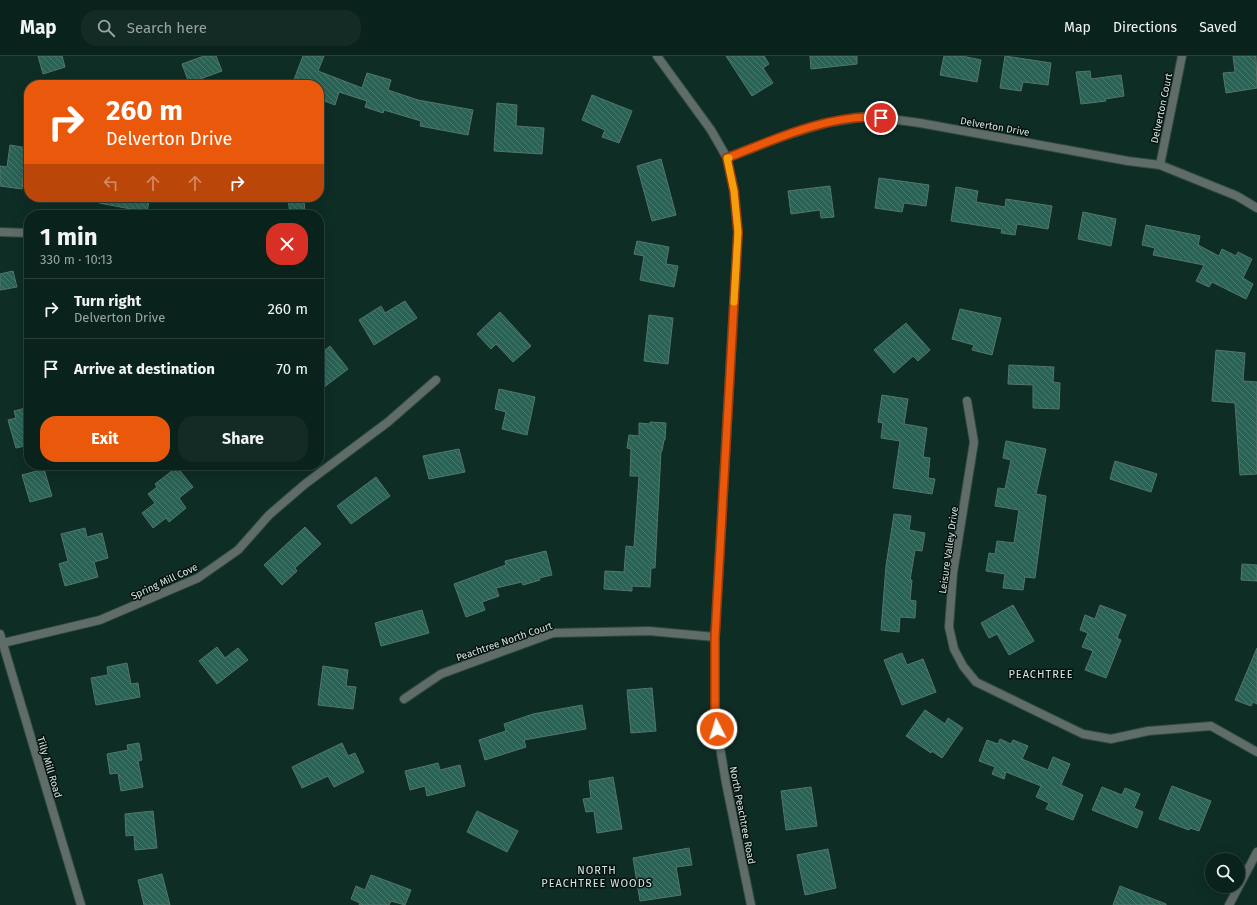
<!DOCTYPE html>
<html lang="en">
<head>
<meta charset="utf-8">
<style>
  :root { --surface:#0a221c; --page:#132a25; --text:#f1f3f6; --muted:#99a4a3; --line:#2a3f3b; --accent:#ea580c }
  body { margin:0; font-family:"Fira Sans",sans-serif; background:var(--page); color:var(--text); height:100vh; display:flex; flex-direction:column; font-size:15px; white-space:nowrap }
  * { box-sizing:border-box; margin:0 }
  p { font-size:13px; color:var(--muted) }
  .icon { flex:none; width:22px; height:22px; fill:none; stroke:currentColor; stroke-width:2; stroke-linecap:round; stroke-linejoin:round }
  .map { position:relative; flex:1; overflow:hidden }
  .sheet { position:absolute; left:24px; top:154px; width:300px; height:260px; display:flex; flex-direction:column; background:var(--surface); border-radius:16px; box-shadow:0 4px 16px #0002,0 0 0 1px var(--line) }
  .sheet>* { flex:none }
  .top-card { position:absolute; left:24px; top:24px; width:300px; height:122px; border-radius:16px; box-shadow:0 4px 16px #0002,0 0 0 1px var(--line); background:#ea580c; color:#fff; overflow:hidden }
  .controls { position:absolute; left:1205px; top:797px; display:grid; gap:8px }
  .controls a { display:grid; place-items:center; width:40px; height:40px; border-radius:50%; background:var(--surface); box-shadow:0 4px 16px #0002,0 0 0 1px var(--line); font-size:20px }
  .pin { position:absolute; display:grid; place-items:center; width:34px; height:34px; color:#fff; margin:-17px; border:2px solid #fff; border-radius:50%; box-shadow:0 1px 4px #0007 }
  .me { position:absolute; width:44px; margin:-22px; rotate:355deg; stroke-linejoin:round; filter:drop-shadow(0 0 3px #0008) }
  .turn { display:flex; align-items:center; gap:14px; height:84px; padding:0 16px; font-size:18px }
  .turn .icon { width:52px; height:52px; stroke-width:2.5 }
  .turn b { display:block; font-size:28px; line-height:34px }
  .lanes { display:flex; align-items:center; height:38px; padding:0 16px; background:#0003; justify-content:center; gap:20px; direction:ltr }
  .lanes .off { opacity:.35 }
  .round { display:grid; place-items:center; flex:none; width:42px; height:42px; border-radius:16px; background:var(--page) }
  .headline { display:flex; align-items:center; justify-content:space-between; height:68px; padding:0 16px }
  h1 { font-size:24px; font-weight:700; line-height:30px }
  .primary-button { display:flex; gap:8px; margin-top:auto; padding:8px 16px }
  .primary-button a { flex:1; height:46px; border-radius:16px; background:var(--accent); color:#fff; font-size:16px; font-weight:700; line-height:46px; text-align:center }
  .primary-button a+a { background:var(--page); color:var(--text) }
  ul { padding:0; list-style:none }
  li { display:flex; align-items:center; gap:12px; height:60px; padding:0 16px; border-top:1px solid var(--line) }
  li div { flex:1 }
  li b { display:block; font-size:15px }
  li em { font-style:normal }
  header { display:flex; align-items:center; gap:24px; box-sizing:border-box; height:56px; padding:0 20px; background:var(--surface); border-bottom:1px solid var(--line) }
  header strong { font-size:19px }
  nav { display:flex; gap:22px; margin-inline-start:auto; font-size:14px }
  .search { width:280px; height:36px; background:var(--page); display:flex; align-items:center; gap:10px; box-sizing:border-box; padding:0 14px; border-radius:16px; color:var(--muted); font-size:15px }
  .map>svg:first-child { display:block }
</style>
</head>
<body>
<header>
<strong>Map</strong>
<div class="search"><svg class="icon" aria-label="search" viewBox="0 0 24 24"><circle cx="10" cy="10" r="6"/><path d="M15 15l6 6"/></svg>Search here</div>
<nav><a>Map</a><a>Directions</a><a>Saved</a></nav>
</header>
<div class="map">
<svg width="1257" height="849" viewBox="0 0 1257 849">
  <defs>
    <pattern id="building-back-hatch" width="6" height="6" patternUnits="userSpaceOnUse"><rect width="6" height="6" fill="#296355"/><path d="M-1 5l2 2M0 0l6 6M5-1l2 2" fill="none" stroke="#47796d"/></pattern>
  </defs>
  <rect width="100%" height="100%" fill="#0e2d25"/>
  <!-- building -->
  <path fill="url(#building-back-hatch)" stroke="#55756b" d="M38,0h24l3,11 -22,7z
    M204,0h12l6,15 -33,12 -7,-19z
    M303,0h21l-6,15 44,17 5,-15 24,7 -3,10 30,10 55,10 -5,25 -48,-9 1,-5 -37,-11 -1,3 -18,-6 2,-6 -28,-9 -4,13 -16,-6v-14h-27z
    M726,0h38l5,8 -6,4 10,15 -21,13z
    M810,0h47v8l-46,5z
    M944,0h18l19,4 -4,22 -37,-7z
    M1005,0l46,7 -3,22 -25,-3 -2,9 -21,-3z
    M1233,0h23l1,32 -31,5 -3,-20 12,-1z
    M1090,15l1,8 30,-4 3,21 -19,3 1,2 -25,3 -5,-32z
    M592,39l40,16 -13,32 -17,-6 3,-7 -23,-10z
    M497,47l20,2 -1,21 28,2 -2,26 -48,-3z
    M10,89l17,3 -5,41 -22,-3v-20l7,1z
    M661,103l15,56 -24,6 -15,-55z
    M879,122l50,7 -3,21 -22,-3 -2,9 -27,-4z
    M830,130l4,31 -13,1 -1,-8 -29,4 -3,-23z
    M956,131l22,4 -2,11 29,5 1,-8 46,7 -4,23 -31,-5 -2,11 -14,-2 1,-4 -51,-8z
    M100,141h50l-3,15 -48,-9z
    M304,141l1,18h-15l-2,-17z
    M1083,156l33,7 -5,27 -33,-7z
    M1146,169l54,11 -2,9 21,11 3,-7 14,7 2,-4 14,7 -9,19 10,6 -7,15 -34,-17 -3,5 -13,-6 8,-16 -51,-10 2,-7 -13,-3z
    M637,185l32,6 -3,17 12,2 -4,21 -34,-7 4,-24 -10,-2z
    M13,215l4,16 -17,3v-16z
    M405,245l12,17 -43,27 -15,-25 22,-14 4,7z
    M960,253l41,9 -9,37 -20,-5 2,-5 -22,-6z
    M500,256l31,34 -18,16 -17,-18 -5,5 -14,-15z
    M649,259l24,3 -5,46 -24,-3z
    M906,267l24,27 -12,11 -5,-5 -19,17 -20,-23z
    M330,290l18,23 -29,22v-36z
    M1216,294l29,3 -2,28 14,1v92l-17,1 -5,-72 -23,-2z
    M1009,309l45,2 -1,15 7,1 -1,26 -26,-1v-23l-25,-1z
    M499,333l36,8 -8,38 -25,-6 4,-17 -11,-3z
    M882,339l26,4 -4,25 23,4 -4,29 7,1 -2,20 7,1 -3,15 -39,-6 7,-47 -19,-3 2,-15 -5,-1z
    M26,352l3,9v28l-13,3 -8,-28 8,-2 -2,-7z
    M650,366l16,1 -1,17h-1l-2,11h-1l-6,117h-4l-1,19 -18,-1v5l-28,-2 1,-18 19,1 2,-26 8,1 5,-71h-9l1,-27 -4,-1 2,-13 10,1v-13l11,1z
    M1006,385l40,8 -10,45 10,2 -11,82 -10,-1 -2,13 -20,-2 2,-14 -19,-3 3,-18 6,1 2,-13 17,2 5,-33 -24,-4 3,-18 7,1 6,-29 -8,-2z
    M459,393l6,23 -36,7 -6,-23z
    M1115,405l42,13 -6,18 -41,-13z
    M177,411l16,20 -14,11 7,10 -17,14 -3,-4 -13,10 -11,-15 13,-10 -7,-9 9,-7 -2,-3z
    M44,413l8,27 -22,6 -8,-27z
    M376,421l14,19 -39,28 -14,-18z
    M894,458l17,2 -2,14 16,3 -3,18 -7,-1 -5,30h2l-2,20 6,1 -1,17 -15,-1 -1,15 -18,-2 5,-64z
    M305,471l16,17 -26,24 2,3 -15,14 -18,-20z
    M85,472l2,9 15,-4 6,25 -14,4 4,15 -33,9 -6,-22 9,-3 -7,-27z
    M546,495l6,24 -13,3 1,2 -17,5 -1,-3 -26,6 3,8 -17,6 3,8 -19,7 -12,-33 52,-19 -1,-4z
    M1242,508l15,1v16l-16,-1z
    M1013,549l21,36 -25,14 -12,-21 -8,4 -8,-15z
    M1100,549l26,10 -9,23 4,2 -15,38 -21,-8 8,-19 -11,-4 6,-14 -8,-3 5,-15 10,4z
    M422,554l7,23 -48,13 -6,-23z
    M217,591l8,11 13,-10 10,12 -31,24 -18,-23z
    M1257,592v56l-4,-2 -2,4 -16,-6z
    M902,597l5,12 16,-6 13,33 -34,13 -18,-45z
    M127,607l4,21 7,-1 2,14 -44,8 -5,-27 17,-3 -1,-8z
    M323,610l25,4 -2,16 10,1 -3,22 -35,-4z
    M652,632l4,43 -25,2 -4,-43z
    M582,649l4,24 -62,11 2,7 -41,13 -6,-20 27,-9 -2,-7 29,-10z
    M925,654l20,14 3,-6 15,10 -21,30 -10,-7 -1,2 -25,-17z
    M1000,683l11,5 2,-4 15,6 -6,13 26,11 5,-13 17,7 -9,21 22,10 -10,25 -27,-11 3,-6 -13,-6 5,-11 -35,-14 -2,7 -12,-5 3,-7 -16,-6 8,-21 11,4z
    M139,687l3,17 -4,1 5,26 -22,4 -3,-18 -8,1 -3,-20 21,-4 -1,-5z
    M342,687l6,13 7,-3 9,19 -30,15 -6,-11 -26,12 -10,-21z
    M438,707l2,7 20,-5 5,21 -38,10 -2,-10 -15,4 -5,-19z
    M613,721l9,52 -25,4 -3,-22 -8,1 -3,-13 8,-1 -2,-17z
    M1172,730l39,15 -12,30 -9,-3 -1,2 -30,-11z
    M811,731l6,39 -31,4 -5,-39z
    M1102,731l20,8 3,-7 15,6 -6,14 9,4 -6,16 -45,-18z
    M153,755l4,37 -22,2 -1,-15 -8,1 -1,-22z
    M477,755l41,20 -11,21 -40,-20z
    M689,792l3,17 -16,2 5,28 -41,6 -7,-43z
    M828,793l8,39 -31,7 -8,-40z
    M162,818l8,31h-26l-6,-25z
    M371,819l40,15 -6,15 -14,-4 -2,4h-30l1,-2 -9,-4 5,-13 9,4z
    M1120,830l46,18v1h-53z"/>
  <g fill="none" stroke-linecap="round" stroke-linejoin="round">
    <defs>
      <path id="minor" d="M657,0l54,74 16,28 7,33 4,41 -23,405v81l11,65 25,122
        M727,102l57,-22 42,-13 42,-7 52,7 208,38 32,4 77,31 20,12
        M1160,109l22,-109
        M0,176l29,1
        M967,345l7,41 -21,131 -4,54 5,22 9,17 13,16 107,52 28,5 37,-8 63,-5 46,26
        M3,587l97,-23 98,-42 40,-28 31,-35 36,-31 83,-62 48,-42
        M404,643l37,-25 112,-41 96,-2 66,6
        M1229,849l28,-53"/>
      <path id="tertiary" d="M0,578l81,271"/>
    </defs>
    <!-- minor casing -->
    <use href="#minor" stroke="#2e4a43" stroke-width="10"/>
    <!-- tertiary casing -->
    <use href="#tertiary" stroke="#2e4a43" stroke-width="10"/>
    <!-- minor -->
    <use href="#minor" stroke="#5f6c68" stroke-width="8"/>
    <!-- tertiary -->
    <use href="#tertiary" stroke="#5f6c68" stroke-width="8"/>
  </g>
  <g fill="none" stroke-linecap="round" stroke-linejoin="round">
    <defs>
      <path id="route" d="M717,673l-2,-11v-81l23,-405 -4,-41 -7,-33c43,-17 107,-46 154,-40"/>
    </defs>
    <!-- route casing -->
    <use href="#route" stroke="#983908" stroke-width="10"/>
    <!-- route -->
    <use href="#route" stroke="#ea580c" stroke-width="7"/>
    <!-- slow -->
    <path stroke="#f59e0b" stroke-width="7" d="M729,102h-2l7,33 4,41 -4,70"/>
  </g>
  <g text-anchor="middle" stroke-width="3" stroke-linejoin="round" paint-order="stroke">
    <!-- street labels -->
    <g font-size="10" fill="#d4e5e0" stroke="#06120f">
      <text transform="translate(1161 52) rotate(-78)" y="4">Delverton Court</text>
      <text transform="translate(995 70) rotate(10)" y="4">Delverton Drive</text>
      <text transform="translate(948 494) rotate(-82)" y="4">Leisure Valley Drive</text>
      <text transform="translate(164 525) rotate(-25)" y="4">Spring Mill Cove</text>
      <text transform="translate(504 585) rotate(-19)" y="4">Peachtree North Court</text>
      <text transform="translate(50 711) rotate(73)" y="4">Tilly Mill Road</text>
      <text transform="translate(743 759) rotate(79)" y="4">North Peachtree Road</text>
    </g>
    <!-- neighbourhood labels -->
    <g font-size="11" letter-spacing="1" fill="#d4e5e0" stroke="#06120f">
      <text x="1041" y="622">PEACHTREE</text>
      <text x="597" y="818">NORTH<tspan x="597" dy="13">PEACHTREE WOODS</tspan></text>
    </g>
  </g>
</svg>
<div class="controls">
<a><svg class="icon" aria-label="search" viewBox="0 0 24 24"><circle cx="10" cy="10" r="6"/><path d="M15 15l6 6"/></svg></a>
</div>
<div class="pin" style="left:881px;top:62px;background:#d93025"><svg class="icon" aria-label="arrive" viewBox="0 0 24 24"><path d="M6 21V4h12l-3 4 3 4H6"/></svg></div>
<svg class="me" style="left:717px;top:673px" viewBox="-20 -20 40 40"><circle r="17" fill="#ea580c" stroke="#fff" stroke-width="3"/><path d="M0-11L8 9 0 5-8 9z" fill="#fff"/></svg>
<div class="top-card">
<div class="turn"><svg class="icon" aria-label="right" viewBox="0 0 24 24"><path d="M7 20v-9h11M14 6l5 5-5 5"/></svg><div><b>260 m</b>Delverton Drive</div></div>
<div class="lanes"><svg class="icon off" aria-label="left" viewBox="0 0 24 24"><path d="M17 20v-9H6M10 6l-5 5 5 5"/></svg><svg class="icon off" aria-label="ahead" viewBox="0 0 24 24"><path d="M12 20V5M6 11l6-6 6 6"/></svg><svg class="icon off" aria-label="ahead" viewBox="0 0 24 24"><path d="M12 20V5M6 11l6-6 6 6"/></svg><svg class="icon" aria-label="right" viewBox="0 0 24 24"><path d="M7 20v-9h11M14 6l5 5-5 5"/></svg></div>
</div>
<section class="sheet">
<div class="headline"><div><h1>1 min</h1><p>330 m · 10:13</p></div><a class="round" style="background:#d93025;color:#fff"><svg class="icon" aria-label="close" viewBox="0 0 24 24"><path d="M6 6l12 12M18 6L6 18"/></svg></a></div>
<ul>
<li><svg class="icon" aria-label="right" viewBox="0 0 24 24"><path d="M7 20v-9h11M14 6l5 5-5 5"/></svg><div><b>Turn right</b><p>Delverton Drive</p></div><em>260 m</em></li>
<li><svg class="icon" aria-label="arrive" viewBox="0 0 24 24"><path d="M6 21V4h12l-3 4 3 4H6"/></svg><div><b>Arrive at destination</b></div><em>70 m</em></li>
</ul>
<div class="primary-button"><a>Exit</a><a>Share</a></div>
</section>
</div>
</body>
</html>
